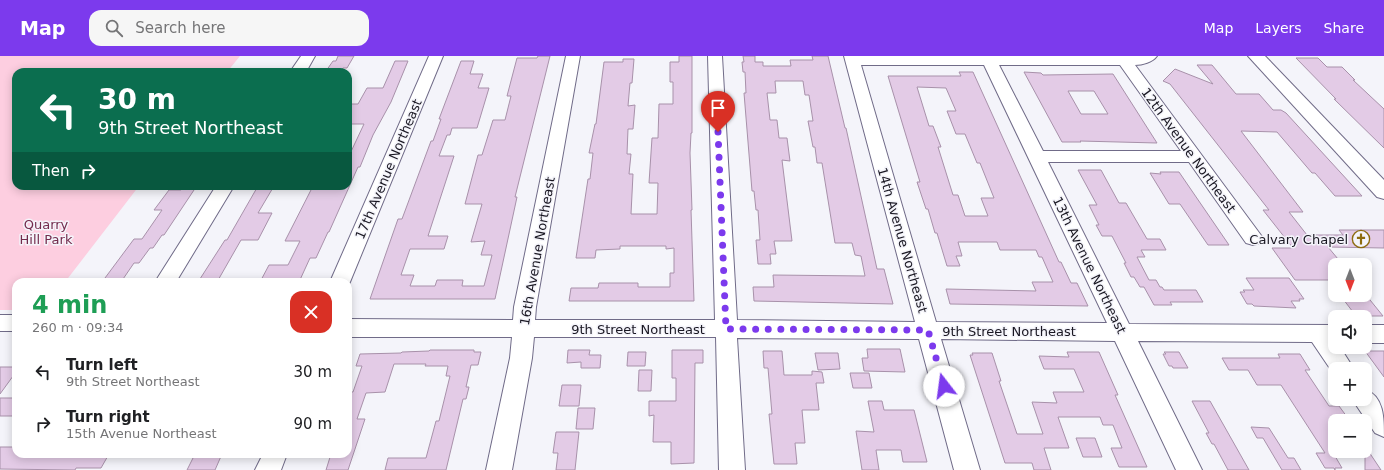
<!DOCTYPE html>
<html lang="en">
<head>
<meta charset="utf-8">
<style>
  :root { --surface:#fff; --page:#f6f6f6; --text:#202124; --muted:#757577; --accent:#7c3aed }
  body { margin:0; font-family:"DejaVu Sans",sans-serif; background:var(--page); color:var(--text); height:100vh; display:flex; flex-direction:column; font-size:15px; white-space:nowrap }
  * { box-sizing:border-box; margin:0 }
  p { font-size:13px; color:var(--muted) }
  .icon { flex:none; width:22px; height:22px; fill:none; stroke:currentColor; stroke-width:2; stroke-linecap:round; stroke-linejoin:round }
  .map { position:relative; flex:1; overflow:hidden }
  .drawer { position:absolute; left:12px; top:222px; width:340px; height:180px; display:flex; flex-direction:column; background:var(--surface); border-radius:12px; box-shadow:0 2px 10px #0003 }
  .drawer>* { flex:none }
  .guide { position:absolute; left:12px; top:12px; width:340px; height:122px; border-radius:12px; box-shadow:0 2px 10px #0003; background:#0b6e4f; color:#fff; overflow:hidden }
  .needle { width:26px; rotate:180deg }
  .buttons { position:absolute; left:1328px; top:202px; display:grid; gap:8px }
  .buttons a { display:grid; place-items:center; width:44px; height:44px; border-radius:8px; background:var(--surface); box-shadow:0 2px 10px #0003; font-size:20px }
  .pin { position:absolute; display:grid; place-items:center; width:34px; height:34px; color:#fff; margin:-41px -17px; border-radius:50% 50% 50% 0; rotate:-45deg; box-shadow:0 0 4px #0007 }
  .pin .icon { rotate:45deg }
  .me { position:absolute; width:44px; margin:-22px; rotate:345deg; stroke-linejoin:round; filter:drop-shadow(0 0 3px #0008) }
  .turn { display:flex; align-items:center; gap:14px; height:84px; padding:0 20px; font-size:18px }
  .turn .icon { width:52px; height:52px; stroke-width:2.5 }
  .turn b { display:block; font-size:28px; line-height:34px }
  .then { display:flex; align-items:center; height:38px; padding:0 20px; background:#0003; gap:8px; font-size:15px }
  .round { display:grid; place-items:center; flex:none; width:42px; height:42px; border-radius:12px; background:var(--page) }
  .summary { display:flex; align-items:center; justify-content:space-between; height:68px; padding:0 20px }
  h1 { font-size:24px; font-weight:600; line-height:30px; color:#1e9e55 }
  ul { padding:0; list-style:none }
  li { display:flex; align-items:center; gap:12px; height:52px; padding:0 20px }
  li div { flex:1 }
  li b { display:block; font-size:15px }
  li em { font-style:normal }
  header { display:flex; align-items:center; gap:24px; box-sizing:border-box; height:56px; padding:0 20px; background:var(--accent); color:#fff }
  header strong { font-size:19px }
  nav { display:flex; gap:22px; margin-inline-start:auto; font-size:14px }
  .search { width:280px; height:36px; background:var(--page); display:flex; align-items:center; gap:10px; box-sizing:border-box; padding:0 14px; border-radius:12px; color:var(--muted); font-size:15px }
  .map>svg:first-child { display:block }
</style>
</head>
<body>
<header>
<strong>Map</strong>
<div class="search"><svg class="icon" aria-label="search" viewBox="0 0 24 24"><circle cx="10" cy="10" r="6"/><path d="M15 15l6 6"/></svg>Search here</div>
<nav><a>Map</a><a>Layers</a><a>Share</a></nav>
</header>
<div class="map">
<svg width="1384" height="414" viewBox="0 0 1384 414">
  <rect width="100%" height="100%" fill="#f4f4fa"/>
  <!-- green -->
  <path fill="#fdcee0" d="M0,0h240l-13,16h-211v114h123l-74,96h-49v28h-16z"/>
  <!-- building -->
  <path fill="#e3cbe6" stroke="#a891aa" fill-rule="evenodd" d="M338,0h16l-7,12h-4l-2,3h-15l7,-10h3z
    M538,0h12l-35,141h2l-22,102h-125l28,-80h4l29,-78h2l8,-22h-2l22,-58h13l-4,13h13l-5,14h11l-12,40h-25l-2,7h-3l-8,21h15l-26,80h20l-4,13h-34l-9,26h13l-4,11h25l2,-6h26l-1,6h22l8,-31h-11l4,-14 -14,1 11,-38h-17l13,-49h4l11,-35h12l6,-24h-4l10,-38h20z
    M679,0h13v77h-1l-1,20 2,57h-1l3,91h-125l2,-13h27l1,-5h39v4h32v-14h4v-25l-8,1v-3h-46v3l-24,1 -1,8h-19l12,-79h2l3,-26h-4l6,-29h1l8,-62h19v-3h11l-2,24h-2l-2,23 7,-1 -2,24h-5l-1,25h4l-2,20h4l-2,40h26l1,-31h-9l3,-45h6l1,-34h14v-22h-3v-20h9z
    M743,0h12v6h8v4h28l-1,-6h23l-1,-4h16l17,72h1l31,141h7l9,35 -139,-3 -1,-14h21l-1,-12 92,1 -4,-20 -6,-1 -3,-12h-17l-13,-80h-5l-2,-16h-2l-5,-26h5l-4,-26h-4l-2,-14h-28l1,12h-9l3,27h7l2,18h8l3,23 -8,-1 10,81h-18l2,13h-6l1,10h-13l-2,-24h4l-2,-30h-2l-2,-19h-2l-8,-98h2l-1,-21h-2l-1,-10h2z
    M1296,2h22l9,9h15l13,13h-2l31,29v39l-50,-49h2z
    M395,5h13l-17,41 -18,33 -13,32h-2l-29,65h-1l-12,26h-6l-11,24h-39l9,-17h19l12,-24h-15l28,-55h35v-28l16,-34h-16v-14l3,-6h7l9,-16h16z
    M1197,9h15l24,29h23l14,16h8l5,3 76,83h-27l-20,-23h-3l-35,-41 -36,-1 62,81h-14l18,23h36l-4,-5h45v18l-56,-1 15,18h-8v15h-40l-23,-32h21l-30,-38h6l-99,-126 -7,-3 12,-12 38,15z
    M959,16h14l86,190h2l10,21h6l11,23 -138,-2 -4,-15 90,2 -4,-9h21l-11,-25h-3l-3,-7h-36l-3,-8h-39l4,14h-6l4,10h-13l-10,-33h-2l-7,-24h-2l-9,-27h3l-32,-106h73zM917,31l29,1 10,23h-9l9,23h9l12,29h3l14,35h-13l7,18h-23l-7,-21h-5l-15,-48h3l-8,-21h-4z
    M1024,16l17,1 2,2 70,-1 44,69 -77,-2 1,1h-19zM1068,35h26l14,23h-27z
    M1078,114h23l18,33h7l21,36h13l6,11h-25l4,7h-8l12,23h7l4,7h2l2,3h32l7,12h-33l2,3h-18l-10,-18h-4l-6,-10h-3l-7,-14h2l-14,-27h-10l-6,-11h3l-10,-20h8z
    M1160,116h19l50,73h-21l-28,-41h-11l-19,-31 11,1z
    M258,130h16l-16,27h14l-14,27h-17l-24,42h-19l27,-42h2z
    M182,131h14l-32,48h-2l-9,13h-3l-11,15h-5l-13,19h-19l32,-43h8l20,-29h-8l15,-20h12z
    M1246,222h43l15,21h-5l1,2h-9l5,7 -42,-2 -2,-2h-5l-7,-12h5l-2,-2h11z
    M1340,239h26l17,21h-27z
    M867,293h33l5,23 -41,-1 -2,-13h6z
    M430,294h44v2h7l-3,13h-7l-5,22h3l-3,12h-3l-17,71h-61l3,-12h38l10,-37h3l11,-45h-4l2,-10h-23l1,-2h-32l-9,28 -19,1 -9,26h8l-17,51h-22l5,-16h17v-62h5l9,-26h-6l4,-12 41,-1 1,-1 27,-1z
    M568,294h22l-1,5h12l-1,13h-19v-6l-14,1z
    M672,294h31v13h-8l-1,100 -23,1v-22h-18l1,-27 -5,1v-15h27v-23h-4z
    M763,295h19l2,24h28v-4l10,1 2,11h-8l3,27h-17l3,33h-10l2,21h-23l-5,-50h3l-4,-46h-4z
    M1365,295h19v26z
    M628,296h18l-1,14h-18z
    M1067,296h32l19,43h-3l32,72h-28l-8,-19h11l-9,-23h-10l-3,-8h-42l11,31h-25l7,22h-17l-2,-7h-27l-35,-108h3l-1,-2h20l9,28h-2l18,53h26l-11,-32 25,1 -4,-11h31l-10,-23h-30l-5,-13 30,1z
    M1164,296h15l9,16h-15l-1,-2h-3l-6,-12h3z
    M815,297h23l2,16 -22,1z
    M1278,298h22l10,16h-5l24,36h10l11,15h-15v35l7,12h-7v2l-1,-2h-9l-9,-15h9l-44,-68h-24l-9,-15h-19l-7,-12h58z
    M0,311h16v5l-16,22z
    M639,314h13l-1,21h-13z
    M850,317h19l3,15h-19z
    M562,329h19l-2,21h-20z
    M0,342h16v18h-16z
    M868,345h14l2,9h30l13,52h-24l-2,-12h-25l3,20h-17l-6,-39 18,1z
    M1192,345h18l39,69h-21l-14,-26h-2l-6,-11h3z
    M578,352h17l-2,21h-17z
    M1251,371l18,1 19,30h6l7,12h-19l-19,-32h-6z
    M556,376h23l-4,38h-19l2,-17h-5z
    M1076,382h19l7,19h-19z
    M1365,390l16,24h-16z
    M0,391h16v7h93l-8,14h-25l-1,2 -75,-1z
    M195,398h27l-7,16h-28z"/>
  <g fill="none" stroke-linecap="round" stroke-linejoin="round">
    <defs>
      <path id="minor" d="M301,0h14l-9,16h-16z
        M429,0h14l-93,226 -2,4v-4h-18z
        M566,0h14l-44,251 -1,13h180l-7,-264h14l15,264 178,2 -71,-266h313c-4,6 -15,9 -22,9l128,173 -3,5 -7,2 -7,-2 -57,-81h-141l81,162 206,1v22h5l14,22h-19v7l-23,-34 -174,-1 64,129h-26l-61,-129 -174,-2 39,131h-26l-35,-131 -182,-1 8,132h-26l-3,-133h-182l-2,21 -20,112h-26l24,-112 2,-21h-164v-18l165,1 1,-13zM861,9h123l123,258 -171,-1zM999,9h121l61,86h-138z
        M216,130h18l-58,96h-21z
        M0,259h16v16h-16z
        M1365,269h19v18h-19z
        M1365,333c19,8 19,28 19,48l-9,-4 -23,-34h13z
        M263,398h24l-6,16h-26z"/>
      <path id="major" d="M1248,0h17l119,124v19l-7,-2z"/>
    </defs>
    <!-- minor casing -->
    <use href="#minor" stroke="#706b88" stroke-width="2"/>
    <!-- major casing -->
    <use href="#major" stroke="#706b88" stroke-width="2"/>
    <!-- minor -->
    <use href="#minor" fill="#fff" fill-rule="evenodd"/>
    <!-- major -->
    <use href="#major" fill="#fff" fill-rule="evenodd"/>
  </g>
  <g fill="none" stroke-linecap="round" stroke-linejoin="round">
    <!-- route -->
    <path stroke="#7c3aed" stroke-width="7" stroke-dasharray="0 12.6" d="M718,76l8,197 202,1 16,56"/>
  </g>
  <!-- icons -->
  <defs>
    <symbol id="church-ring" viewBox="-11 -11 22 22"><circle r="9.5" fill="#f4f4fa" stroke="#8d6c0f" stroke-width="1.5"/><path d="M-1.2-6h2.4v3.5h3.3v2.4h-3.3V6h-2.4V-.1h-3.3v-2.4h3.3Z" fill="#8d6c0f"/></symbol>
  </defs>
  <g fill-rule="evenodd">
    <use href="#church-ring" x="1351" y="173" width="20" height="20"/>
  </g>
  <g text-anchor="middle" stroke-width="3" stroke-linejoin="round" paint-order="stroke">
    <!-- street labels -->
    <g font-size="13" fill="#191722" stroke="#f4f4fa">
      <text transform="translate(1189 94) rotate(54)" y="5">12th Avenue Northeast</text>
      <text transform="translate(388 113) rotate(-67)" y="5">17th Avenue Northeast</text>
      <text transform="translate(903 184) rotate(74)" y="5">14th Avenue Northeast</text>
      <text transform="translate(537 195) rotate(-80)" y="5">16th Avenue Northeast</text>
      <text transform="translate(1090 209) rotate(64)" y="5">13th Avenue Northeast</text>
      <text x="638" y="278">9th Street Northeast</text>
      <text x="1009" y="280">9th Street Northeast</text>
    </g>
    <!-- park labels -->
    <g font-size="13" fill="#732b4d" stroke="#f4f4fa">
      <text x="46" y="173">Quarry<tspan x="46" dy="15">Hill Park</tspan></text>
    </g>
    <!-- poi labels -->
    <g font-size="13" fill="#191722" stroke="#f4f4fa" text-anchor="end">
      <text x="1348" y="188">Calvary Chapel</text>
    </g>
  </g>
</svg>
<div class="buttons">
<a><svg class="needle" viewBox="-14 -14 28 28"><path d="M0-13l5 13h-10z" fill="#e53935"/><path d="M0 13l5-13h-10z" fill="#757577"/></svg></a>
<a><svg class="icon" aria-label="sound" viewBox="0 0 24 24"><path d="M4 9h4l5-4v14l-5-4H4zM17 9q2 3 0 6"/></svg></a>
<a>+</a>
<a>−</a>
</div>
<div class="pin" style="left:718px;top:76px;background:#d93025"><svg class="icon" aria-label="arrive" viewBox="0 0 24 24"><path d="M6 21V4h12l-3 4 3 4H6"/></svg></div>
<svg class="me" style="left:944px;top:330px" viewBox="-20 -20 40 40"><circle r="19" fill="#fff"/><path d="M0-13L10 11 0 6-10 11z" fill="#7c3aed"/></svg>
<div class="guide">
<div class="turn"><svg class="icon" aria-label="left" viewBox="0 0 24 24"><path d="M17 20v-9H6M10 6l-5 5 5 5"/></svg><div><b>30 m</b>9th Street Northeast</div></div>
<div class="then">Then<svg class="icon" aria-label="right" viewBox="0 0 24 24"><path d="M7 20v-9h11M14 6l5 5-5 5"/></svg></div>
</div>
<section class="drawer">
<div class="summary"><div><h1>4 min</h1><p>260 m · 09:34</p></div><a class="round" style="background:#d93025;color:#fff"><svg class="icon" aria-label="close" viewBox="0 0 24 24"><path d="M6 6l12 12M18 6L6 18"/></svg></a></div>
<ul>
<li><svg class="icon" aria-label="left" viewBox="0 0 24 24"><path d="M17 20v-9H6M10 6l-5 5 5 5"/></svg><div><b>Turn left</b><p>9th Street Northeast</p></div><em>30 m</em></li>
<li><svg class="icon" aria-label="right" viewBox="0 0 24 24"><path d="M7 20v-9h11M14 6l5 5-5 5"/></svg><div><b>Turn right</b><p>15th Avenue Northeast</p></div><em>90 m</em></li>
</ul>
</section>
</div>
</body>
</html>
